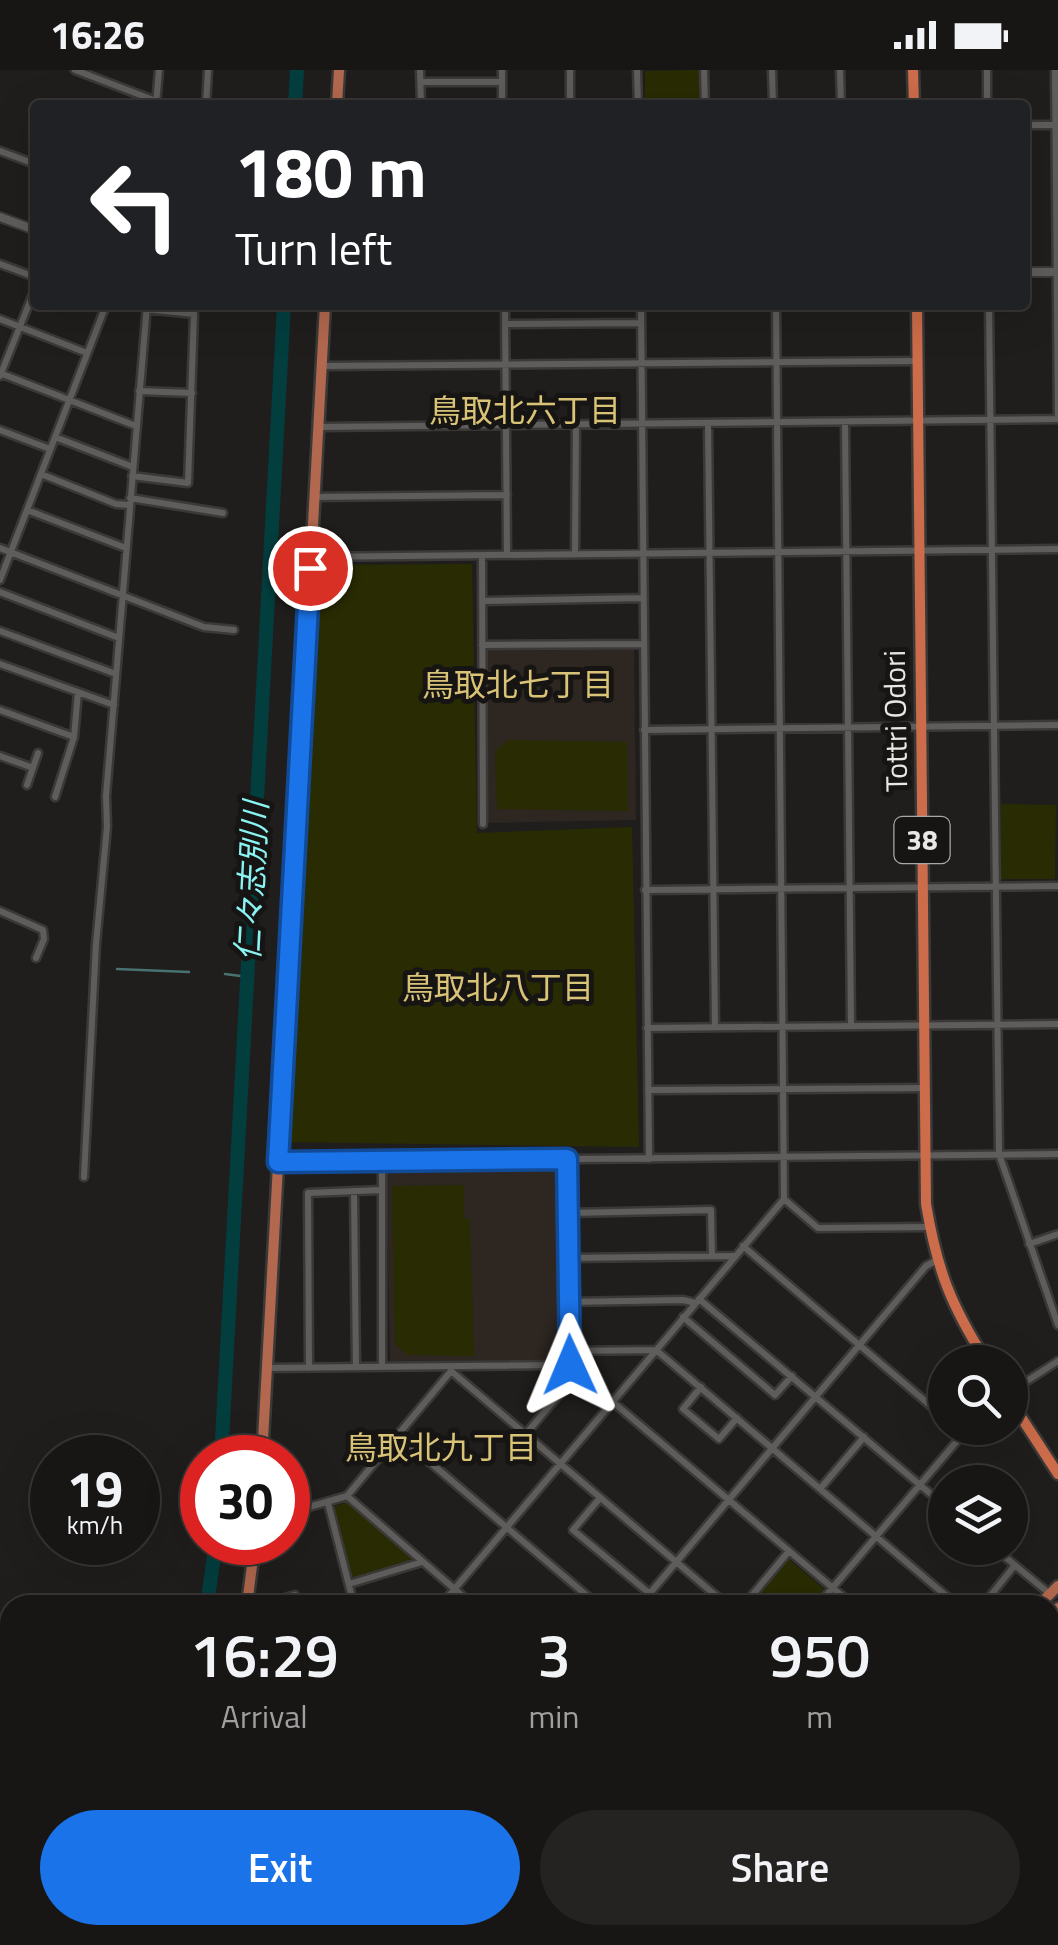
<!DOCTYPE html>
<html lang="en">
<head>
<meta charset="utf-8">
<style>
  :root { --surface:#181615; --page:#252322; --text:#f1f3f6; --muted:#9f9fa0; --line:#363534; --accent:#1a73e8 }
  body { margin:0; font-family:"Titillium Web","Noto Sans JP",sans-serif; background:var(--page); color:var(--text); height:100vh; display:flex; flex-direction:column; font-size:38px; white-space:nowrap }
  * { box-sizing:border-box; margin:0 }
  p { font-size:32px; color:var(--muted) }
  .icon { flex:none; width:55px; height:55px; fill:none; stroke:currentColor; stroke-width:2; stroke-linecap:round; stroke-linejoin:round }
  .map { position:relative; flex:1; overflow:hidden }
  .details { position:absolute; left:0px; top:1525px; width:1060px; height:350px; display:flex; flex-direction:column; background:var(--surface); border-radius:30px 30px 0 0; box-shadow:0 10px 40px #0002,0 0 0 2px var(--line) }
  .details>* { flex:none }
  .guide { position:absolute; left:30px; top:30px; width:1000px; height:210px; border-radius:10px; box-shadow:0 10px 40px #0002,0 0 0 2px var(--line); background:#202124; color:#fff; overflow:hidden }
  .tools { position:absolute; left:928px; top:1275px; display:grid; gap:20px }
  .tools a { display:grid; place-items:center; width:100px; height:100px; border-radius:50%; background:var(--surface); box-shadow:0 10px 40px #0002,0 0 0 2px var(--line); font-size:50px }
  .speed { position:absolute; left:30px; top:1365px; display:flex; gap:20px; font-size:50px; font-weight:700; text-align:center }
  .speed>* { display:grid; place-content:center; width:130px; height:130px; border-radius:50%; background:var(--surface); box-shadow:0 10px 40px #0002,0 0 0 2px var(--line); line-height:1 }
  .speed small { font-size:25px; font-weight:400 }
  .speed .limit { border:15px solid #d22; background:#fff; color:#111 }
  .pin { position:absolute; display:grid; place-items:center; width:85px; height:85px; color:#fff; margin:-42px; border:5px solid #fff; border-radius:50%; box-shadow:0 2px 10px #0007 }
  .me { position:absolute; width:110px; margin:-55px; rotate:359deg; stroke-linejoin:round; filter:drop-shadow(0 0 8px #0008) }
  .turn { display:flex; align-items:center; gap:35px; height:210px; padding:0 40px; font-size:45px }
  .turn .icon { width:130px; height:130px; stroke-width:2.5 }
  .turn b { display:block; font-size:70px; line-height:85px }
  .eta { display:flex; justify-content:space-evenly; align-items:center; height:170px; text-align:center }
  .eta b { font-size:60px; font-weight:600; line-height:70px }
  .action { display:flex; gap:20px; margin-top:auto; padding:20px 40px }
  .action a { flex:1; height:115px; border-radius:60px; background:var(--accent); color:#fff; font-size:40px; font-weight:600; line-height:115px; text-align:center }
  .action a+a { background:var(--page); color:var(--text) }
  .status { display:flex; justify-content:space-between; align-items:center; height:70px; padding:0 50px; background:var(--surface); direction:ltr }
  .status svg { height:28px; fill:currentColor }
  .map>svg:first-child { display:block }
</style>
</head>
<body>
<div class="status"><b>16:26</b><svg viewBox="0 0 49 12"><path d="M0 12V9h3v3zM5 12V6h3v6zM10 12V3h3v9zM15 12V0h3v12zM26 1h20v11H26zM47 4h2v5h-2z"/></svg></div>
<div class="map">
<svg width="1058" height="1875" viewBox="0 0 1058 1875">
  <rect width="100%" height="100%" fill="#201e1c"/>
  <!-- built -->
  <path fill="#2d2621" d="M634,575l2,175 -148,3 -2,-173 35,-4z
    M562,1101l3,189 -175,1 -4,-188z"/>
  <!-- green -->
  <path fill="#292c02" d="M700,0l1,35h-56v-34z
    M472,494l5,269 155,-6 7,320 -350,-5 32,-577z
    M508,670l119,2 1,69 -131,-2 -2,-57z
    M1001,734l55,1 -1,74h-54z
    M464,1115v33l6,1 4,137 -66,-1 -13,-11 -3,-158z
    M348,1432l68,60 -65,19 -18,-74z
    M786,1487l38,32 -13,16h-65z"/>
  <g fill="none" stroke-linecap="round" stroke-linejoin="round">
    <!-- stream -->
    <path stroke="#487171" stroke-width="2.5" d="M117,899l72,3
      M225,904l23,3"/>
    <!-- river -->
    <path stroke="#033e3f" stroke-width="14" d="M295,35l2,-35
      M221,1388l63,-1153
      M207,1535l9,-63
      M46,1875l7,-10"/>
    <defs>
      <path id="minor" d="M75,0l81,31
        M420,0l1,35
        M502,0v35
        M570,0v35
        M637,0l1,35
        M704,0l1,35
        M772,0l1,35
        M840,0l1,35
        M987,0v35
        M1055,0l3,349
        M421,12h81
        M156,34l3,-34
        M206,35l2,-35
        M1025,55h33
        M0,81l35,13
        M0,194l35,13
        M505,235l2,250
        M641,235l8,854
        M989,235l10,849 59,171
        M0,249l87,34
        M505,254l136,-1
        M323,296l594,-5
        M0,303l136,53
        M0,306l35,-87
        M139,321l53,2
        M845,353l6,602
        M708,354l7,603
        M319,357l739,-8
        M0,360l50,19
        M55,367l78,30
        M41,404l75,30 13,1
        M132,406l56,7 6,-169 -48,-5
        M315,427l192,-2
        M130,428l93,15
        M27,440l99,38
        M0,478l204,79 30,3
        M575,484l1,-129
        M482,485l1,269
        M311,487l747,-8
        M0,510l106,-275
        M0,522l119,46
        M482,531l161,-3
        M0,561l116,43
        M482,575l161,-1
        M0,594l114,41
        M0,640l74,27
        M644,660l414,-5
        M0,686l33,12
        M27,715l11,-32
        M55,727l19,-60 4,-45
        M645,820l413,-4
        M0,841l43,19 1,9 -8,19
        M647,958l411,-4
        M648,1020l278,-2
        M567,1089l2,206
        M382,1091v206
        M279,1092l779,-8
        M84,1107l12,-233 11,-117 -1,-31 41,-491
        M354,1121l2,176
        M784,1129l34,29 112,-1
        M568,1143l143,-3 1,46
        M1029,1174l29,-10
        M743,1176l202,172
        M568,1188l166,-2
        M699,1229l246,207
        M568,1232l115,-2 13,3
        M683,1247l92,78 17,-19
        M569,1281l87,-1 301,255
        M267,1298l302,-3 284,240
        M309,1298l-1,-175 74,-3
        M451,1301l276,234
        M701,1317l-18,22 36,30 18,-21
        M1010,1322l48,-31
        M525,1365l53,-63
        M399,1366l199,169
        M820,1419l44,-52
        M347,1426l126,109
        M600,1428l-27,32 76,63
        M328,1433l26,102
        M288,1443l59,-17 104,-125v-4
        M994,1478l56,46
        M349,1514l73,-22
        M279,1535l-1,-5 17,-5
        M441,1535l343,-406 -8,-894
        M640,1535l286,-339 11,-6
        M744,1535l45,-54
        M818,1535l150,-177
        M983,1535l32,-40
        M1050,1649l8,12
        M1050,1789l8,-5
        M120,1865l13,10
        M187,1865l5,9 37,-9
        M230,1865l3,10
        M299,1865l2,10
        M369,1865l2,10
        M439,1865l2,10
        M623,1865v10
        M1041,1865l7,10
        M153,1875l16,-10
        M792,1875v-10
        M828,1875l16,-10
        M919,1875l17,-10
        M1002,1875l16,-10"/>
      <path id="tertiary" d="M0,147l35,13
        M1025,202h33
        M809,1865l5,10"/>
      <path id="primary" d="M337,35l2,-35
        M262,1388l63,-1153
        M247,1535l8,-63
        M1039,1535l19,-19
        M1050,1546l8,-8
        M100,1875l6,-10
        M462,1875l37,-10
        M514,1875l40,-10"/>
      <path id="trunk" d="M913,0l1,35
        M917,235l9,899c11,66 25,102 61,158
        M1010,1330l48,74"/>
    </defs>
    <!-- minor casing -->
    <use href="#minor" stroke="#3b3938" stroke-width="11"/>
    <!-- tertiary casing -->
    <use href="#tertiary" stroke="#3b3938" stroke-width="12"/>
    <!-- primary casing -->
    <use href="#primary" stroke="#3b3938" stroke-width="15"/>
    <!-- trunk casing -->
    <use href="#trunk" stroke="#3b3938" stroke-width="15"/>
    <!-- minor -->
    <use href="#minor" stroke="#5f5d5b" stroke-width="6"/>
    <!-- tertiary -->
    <use href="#tertiary" stroke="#5f5d5b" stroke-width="8"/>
    <!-- primary -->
    <use href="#primary" stroke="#b1684e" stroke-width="10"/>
    <!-- trunk -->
    <use href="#trunk" stroke="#cc6c4a" stroke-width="10"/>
  </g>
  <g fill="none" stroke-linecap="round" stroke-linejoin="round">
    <defs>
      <path id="route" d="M310,498l-32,594 289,-3 3,206"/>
    </defs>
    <!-- route casing -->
    <use href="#route" stroke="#114b97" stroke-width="25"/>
    <!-- route -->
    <use href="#route" stroke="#1a73e8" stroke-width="18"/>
  </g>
  <g text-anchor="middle" stroke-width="10" stroke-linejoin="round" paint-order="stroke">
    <!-- shield labels -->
    <rect fill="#171513" stroke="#aaa8a7" stroke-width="2.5" x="894.5" y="747" width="55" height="46" rx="8"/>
    <g font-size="28" font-weight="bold" fill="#e9e7e6">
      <text x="922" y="780">38</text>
    </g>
    <!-- street labels -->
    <g font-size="30" fill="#e9e7e6" stroke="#171513">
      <text transform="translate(896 651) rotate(-91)" y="10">Tottri Odori</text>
    </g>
    <!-- neighbourhood labels -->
    <g font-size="32" fill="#d9c376" stroke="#171513">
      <text x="525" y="352">鳥取北六丁目</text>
      <text x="518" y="626">鳥取北七丁目</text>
      <text x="498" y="929">鳥取北八丁目</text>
      <text x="441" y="1389">鳥取北九丁目</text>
    </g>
    <!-- water labels -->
    <g font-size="32" font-style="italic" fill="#8af4f4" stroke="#171513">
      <text transform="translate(252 811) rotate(-87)" y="11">仁々志別川</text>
    </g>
  </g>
</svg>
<div class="tools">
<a><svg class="icon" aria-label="search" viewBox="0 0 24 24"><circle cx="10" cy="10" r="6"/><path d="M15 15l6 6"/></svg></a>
<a><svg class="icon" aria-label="layers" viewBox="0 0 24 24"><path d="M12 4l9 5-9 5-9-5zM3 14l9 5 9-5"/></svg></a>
</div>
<div class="speed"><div>19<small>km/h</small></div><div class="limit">30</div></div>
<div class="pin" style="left:310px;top:498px;background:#d93025"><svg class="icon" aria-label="arrive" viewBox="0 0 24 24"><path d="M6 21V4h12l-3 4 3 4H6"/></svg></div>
<svg class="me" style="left:570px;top:1295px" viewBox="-20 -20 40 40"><path d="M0-17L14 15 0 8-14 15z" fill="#1a73e8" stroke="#fff" stroke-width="4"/></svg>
<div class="guide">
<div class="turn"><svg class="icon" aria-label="left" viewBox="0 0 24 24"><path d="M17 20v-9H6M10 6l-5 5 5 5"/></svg><div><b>180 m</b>Turn left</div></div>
</div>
<section class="details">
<div class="eta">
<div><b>16:29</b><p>Arrival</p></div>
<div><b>3</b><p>min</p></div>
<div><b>950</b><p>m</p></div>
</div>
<div class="action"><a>Exit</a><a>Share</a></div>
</section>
</div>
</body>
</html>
